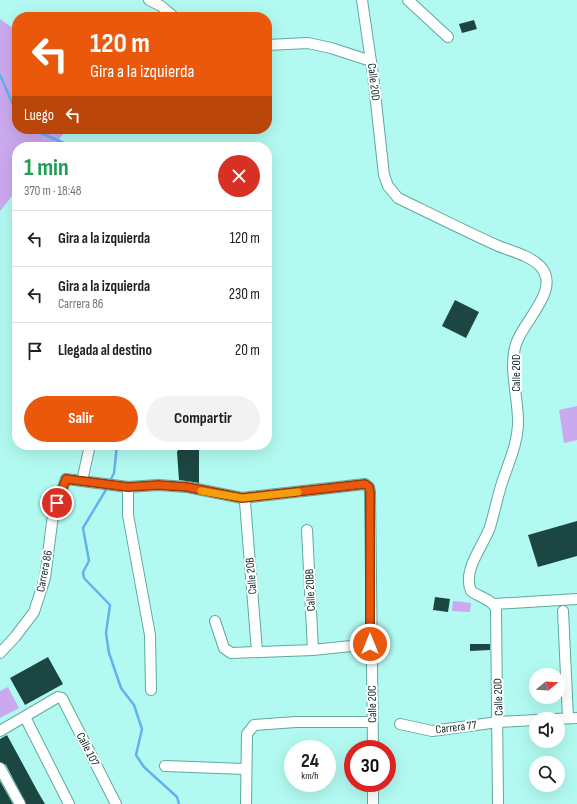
<!DOCTYPE html>
<html lang="es">
<head>
<meta charset="utf-8">
<style>
  :root { --surface:#fff; --page:#f2f2f2; --text:#202124; --muted:#757577; --line:#e0e0e0; --accent:#ea580c }
  body { margin:0; font-family:"Sofia Sans Condensed",sans-serif; background:var(--page); color:var(--text); height:100vh; display:flex; flex-direction:column; font-size:15px; white-space:nowrap }
  * { box-sizing:border-box; margin:0 }
  p { font-size:13px; color:var(--muted) }
  .icon { flex:none; width:22px; height:22px; fill:none; stroke:currentColor; stroke-width:2; stroke-linecap:round; stroke-linejoin:round }
  .map { position:relative; flex:1; overflow:hidden }
  .details { position:absolute; left:12px; top:142px; width:260px; height:308px; display:flex; flex-direction:column; background:var(--surface); border-radius:16px; box-shadow:0 4px 16px #0002 }
  .details>* { flex:none }
  .hud { position:absolute; left:12px; top:12px; width:260px; height:122px; border-radius:16px; box-shadow:0 4px 16px #0002; background:#ea580c; color:#fff; overflow:hidden }
  .needle { width:26px; rotate:72deg }
  .controls { position:absolute; left:529px; top:668px; display:grid; gap:8px }
  .controls a { display:grid; place-items:center; width:36px; height:36px; border-radius:50%; background:var(--surface); box-shadow:0 4px 16px #0002; font-size:20px }
  .speed { position:absolute; left:284px; top:740px; display:flex; gap:8px; font-size:20px; font-weight:700; text-align:center }
  .speed>* { display:grid; place-content:center; width:52px; height:52px; border-radius:50%; background:var(--surface); box-shadow:0 4px 16px #0002; line-height:1 }
  .speed small { font-size:10px; font-weight:400 }
  .speed .limit { border:6px solid #d22; background:#fff; color:#111 }
  .pin { position:absolute; display:grid; place-items:center; width:34px; height:34px; color:#fff; margin:-17px; border:2px solid #fff; border-radius:50%; box-shadow:0 1px 4px #0007 }
  .me { position:absolute; width:44px; margin:-22px; rotate:0deg; stroke-linejoin:round; filter:drop-shadow(0 0 3px #0008) }
  .turn { display:flex; align-items:center; gap:14px; height:84px; padding:0 12px; font-size:18px }
  .turn .icon { width:52px; height:52px; stroke-width:2.5 }
  .turn b { display:block; font-size:28px; line-height:34px }
  .then { display:flex; align-items:center; height:38px; padding:0 12px; background:#0003; gap:8px; font-size:15px }
  .round { display:grid; place-items:center; flex:none; width:42px; height:42px; border-radius:21px; background:var(--page) }
  .head { display:flex; align-items:center; justify-content:space-between; height:68px; padding:0 12px }
  h1 { font-size:24px; font-weight:700; line-height:30px; color:#1e9e55 }
  .primary-button { display:flex; gap:8px; margin-top:auto; padding:8px 12px }
  .primary-button a { flex:1; height:46px; border-radius:24px; background:var(--accent); color:#fff; font-size:16px; font-weight:700; line-height:46px; text-align:center }
  .primary-button a+a { background:var(--page); color:var(--text) }
  ul { padding:0; list-style:none }
  li { display:flex; align-items:center; gap:12px; height:56px; padding:0 12px; border-top:1px solid var(--line) }
  li div { flex:1 }
  li b { display:block; font-size:15px }
  li em { font-style:normal }
  .map>svg:first-child { display:block }
</style>
</head>
<body>
<div class="map">
<svg width="577" height="804" viewBox="0 0 577 804">
  <rect width="100%" height="100%" fill="#b2faf1"/>
  <!-- green -->
  <path fill="#cba9ef" d="M0,19l17,12v98h50l-14,18h-36v43l-17,21z
    M577,406v34l-13,3 -5,-33z
    M453,601l18,2 -1,9 -18,-1z
    M8,687l11,21 -19,10v-27z"/>
  <g fill="none" stroke-linecap="round" stroke-linejoin="round">
    <!-- stream -->
    <path stroke="#65b0f0" stroke-width="2.5" d="M0,75l17,39
      M31,129l33,14 4,4
      M110,481l4,-8 3,-28
      M107,488l-24,40 6,33 -6,11 1,6 26,27 -4,28 3,20 12,35 13,17 8,24 -6,26 8,12 33,30 2,7"/>
  </g>
  <!-- building -->
  <path fill="#1c4642" d="M474,20l3,9 -15,4 -3,-9z
    M455,300l24,12 -13,26 -24,-12z
    M181,445l18,1v37l-20,-3 -2,-28z
    M577,521v35l-39,11 -10,-32z
    M435,597l15,2 -2,13 -15,-2z
    M470,644h20v6l-20,1z
    M48,657l15,27 -38,21 -15,-27z
    M7,735l31,57 7,12h-19l-20,-39 -6,-3v-23z
    M0,781l13,23h-13z"/>
  <g fill="none" stroke-linecap="round" stroke-linejoin="round">
    <defs>
      <path id="street" d="M149,0l12,6 13,11
        M362,0l11,75 11,100 4,11 10,12c33,16 65,32 98,47 14,6 33,10 44,21 22,23 -17,55 -24,78 -8,26 3,54 2,81 -1,19 -8,34 -14,52 -6,16 -9,34 -14,50 -7,20 -28,43 -19,64 8,6 20,8 25,17l2,196
        M408,0l40,37
        M267,45l41,-2 23,5 40,13
        M82,481l8,-36
        M128,487v28l22,120 1,55
        M245,502l12,149
        M307,530l6,120
        M494,604l83,-5
        M563,611l5,107
        M215,621l9,27 7,5 82,-3 57,-6
        M0,653l15,-16 19,-25 11,-34 8,-63 13,-36 62,8 30,-2 29,2 55,11 123,-14 4,3 1,5 3,257
        M25,717l44,87
        M554,719l23,-1
        M400,724l32,7 66,-9 38,-2
        M0,731l58,-34 4,1 54,106
        M165,766l80,3
        M0,768l20,36
        M373,783v21
        M246,804l1,-70 7,-9 42,-3h76"/>
    </defs>
    <!-- street casing -->
    <use href="#street" stroke="#61a89f" stroke-width="12"/>
    <!-- street -->
    <use href="#street" stroke="#fff" stroke-width="10"/>
  </g>
  <g fill="none" stroke-linecap="round" stroke-linejoin="round">
    <defs>
      <path id="route" d="M57,503l9,-24 62,8 30,-2 29,2 55,11 123,-14 4,3 1,5v152"/>
    </defs>
    <!-- route casing -->
    <use href="#route" stroke="#983908" stroke-width="10"/>
    <!-- route -->
    <use href="#route" stroke="#ea580c" stroke-width="7"/>
    <!-- slow -->
    <path stroke="#f59e0b" stroke-width="7" d="M201,491l41,7 56,-6"/>
  </g>
  <g text-anchor="middle" stroke-width="4" stroke-linejoin="round" paint-order="stroke">
    <!-- street labels -->
    <g font-size="12" fill="#0d2b28" stroke="#fff">
      <text transform="translate(374 82) rotate(83)" y="4">Calle 20D</text>
      <text transform="translate(516 373) rotate(-90)" y="4">Calle 20D</text>
      <text transform="translate(44 571) rotate(-79)" y="4">Carrera 86</text>
      <text transform="translate(251 576) rotate(-95)" y="4">Calle 20B</text>
      <text transform="translate(310 590) rotate(-93)" y="4">Calle 20BB</text>
      <text transform="translate(498 697) rotate(-92)" y="4">Calle 20D</text>
      <text transform="translate(372 704) rotate(-91)" y="4">Calle 20C</text>
      <text transform="translate(456 727) rotate(-7)" y="4">Carrera 77</text>
      <text transform="translate(88 749) rotate(63)" y="4">Calle 107</text>
    </g>
  </g>
</svg>
<div class="controls">
<a><svg class="needle" viewBox="-14 -14 28 28"><path d="M0-13l5 13h-10z" fill="#e53935"/><path d="M0 13l5-13h-10z" fill="#757577"/></svg></a>
<a><svg class="icon" aria-label="sound" viewBox="0 0 24 24"><path d="M4 9h4l5-4v14l-5-4H4zM17 9q2 3 0 6"/></svg></a>
<a><svg class="icon" aria-label="search" viewBox="0 0 24 24"><circle cx="10" cy="10" r="6"/><path d="M15 15l6 6"/></svg></a>
</div>
<div class="speed"><div>24<small>km/h</small></div><div class="limit">30</div></div>
<div class="pin" style="left:57px;top:503px;background:#d93025"><svg class="icon" aria-label="arrive" viewBox="0 0 24 24"><path d="M6 21V4h12l-3 4 3 4H6"/></svg></div>
<svg class="me" style="left:370px;top:644px" viewBox="-20 -20 40 40"><circle r="17" fill="#ea580c" stroke="#fff" stroke-width="3"/><path d="M0-11L8 9 0 5-8 9z" fill="#fff"/></svg>
<div class="hud">
<div class="turn"><svg class="icon" aria-label="left" viewBox="0 0 24 24"><path d="M17 20v-9H6M10 6l-5 5 5 5"/></svg><div><b>120 m</b>Gira a la izquierda</div></div>
<div class="then">Luego<svg class="icon" aria-label="left" viewBox="0 0 24 24"><path d="M17 20v-9H6M10 6l-5 5 5 5"/></svg></div>
</div>
<section class="details">
<div class="head"><div><h1>1 min</h1><p>370 m · 18:48</p></div><a class="round" style="background:#d93025;color:#fff"><svg class="icon" aria-label="close" viewBox="0 0 24 24"><path d="M6 6l12 12M18 6L6 18"/></svg></a></div>
<ul>
<li><svg class="icon" aria-label="left" viewBox="0 0 24 24"><path d="M17 20v-9H6M10 6l-5 5 5 5"/></svg><div><b>Gira a la izquierda</b></div><em>120 m</em></li>
<li><svg class="icon" aria-label="left" viewBox="0 0 24 24"><path d="M17 20v-9H6M10 6l-5 5 5 5"/></svg><div><b>Gira a la izquierda</b><p>Carrera 86</p></div><em>230 m</em></li>
<li><svg class="icon" aria-label="arrive" viewBox="0 0 24 24"><path d="M6 21V4h12l-3 4 3 4H6"/></svg><div><b>Llegada al destino</b></div><em>20 m</em></li>
</ul>
<div class="primary-button"><a>Salir</a><a>Compartir</a></div>
</section>
</div>
</body>
</html>
